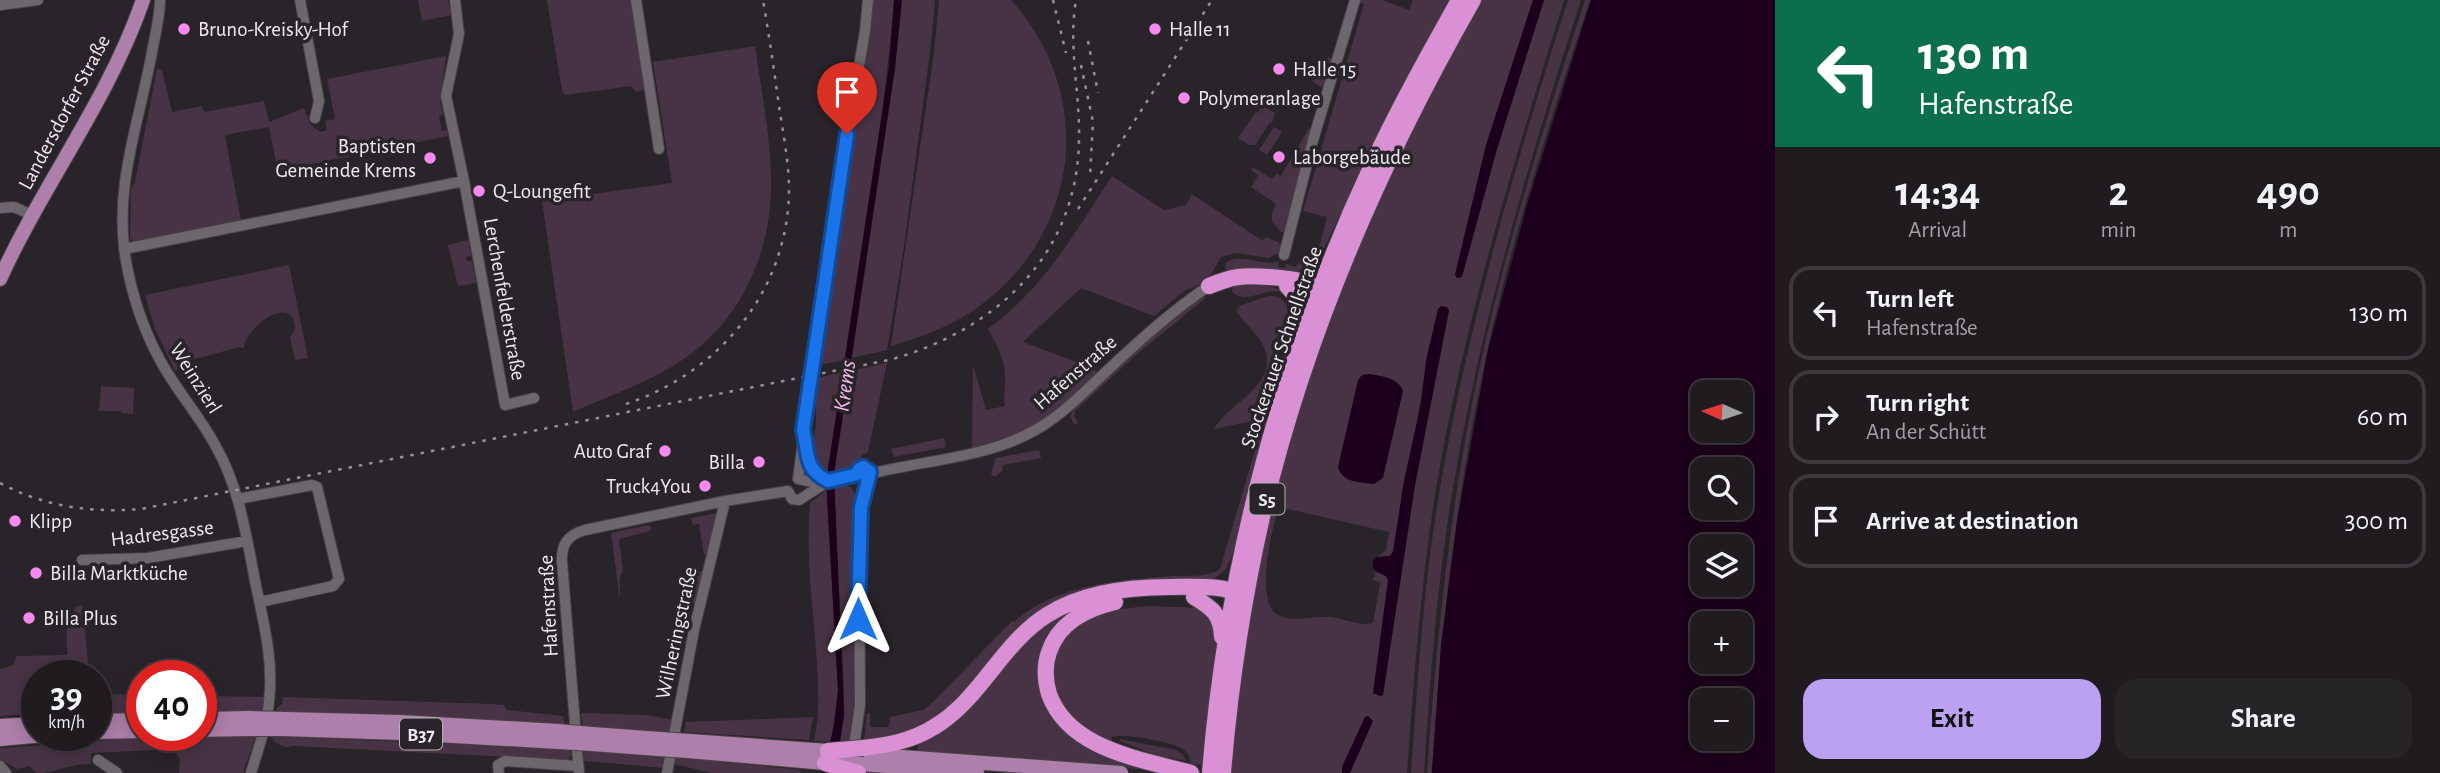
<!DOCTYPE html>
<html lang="en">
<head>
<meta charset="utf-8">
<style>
  :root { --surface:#1f1b1f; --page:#272428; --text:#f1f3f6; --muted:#a1a1a4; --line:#3c393d; --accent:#bca0f2 }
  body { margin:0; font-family:"Alegreya Sans",sans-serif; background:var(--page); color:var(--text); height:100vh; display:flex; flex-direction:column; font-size:26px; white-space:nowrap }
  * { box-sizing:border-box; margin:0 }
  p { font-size:23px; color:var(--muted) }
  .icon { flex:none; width:38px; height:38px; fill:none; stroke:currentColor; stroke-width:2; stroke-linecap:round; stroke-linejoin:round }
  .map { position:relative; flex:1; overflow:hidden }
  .sheet { display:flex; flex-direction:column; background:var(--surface); width:665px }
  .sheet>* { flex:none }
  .top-card { background:#0b6e4f; color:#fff; overflow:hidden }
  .needle { width:46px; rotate:273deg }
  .fabs { position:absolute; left:1690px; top:380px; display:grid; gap:14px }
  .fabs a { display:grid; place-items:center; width:63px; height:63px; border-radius:14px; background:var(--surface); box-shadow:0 4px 18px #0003,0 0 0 2px var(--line); font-size:35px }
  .speed { position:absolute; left:21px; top:660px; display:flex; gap:14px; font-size:35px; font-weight:700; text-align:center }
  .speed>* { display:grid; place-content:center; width:91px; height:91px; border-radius:50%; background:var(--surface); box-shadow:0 4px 18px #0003,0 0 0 2px var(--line); line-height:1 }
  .speed small { font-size:18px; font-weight:400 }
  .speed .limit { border:10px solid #d22; background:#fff; color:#111 }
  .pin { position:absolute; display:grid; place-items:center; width:60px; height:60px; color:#fff; margin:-72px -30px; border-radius:50% 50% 50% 0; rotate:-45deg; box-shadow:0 0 7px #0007 }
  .pin .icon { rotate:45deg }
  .me { position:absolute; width:77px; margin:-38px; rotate:0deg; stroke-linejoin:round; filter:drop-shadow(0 0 5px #0008) }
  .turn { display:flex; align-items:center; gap:24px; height:147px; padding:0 28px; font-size:32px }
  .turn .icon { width:91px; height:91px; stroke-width:2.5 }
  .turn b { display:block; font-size:49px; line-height:60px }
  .eta { display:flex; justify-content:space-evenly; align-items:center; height:119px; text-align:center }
  .eta b { font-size:42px; font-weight:600; line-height:49px }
  .primary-button { display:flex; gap:14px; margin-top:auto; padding:14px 28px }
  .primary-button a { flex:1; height:80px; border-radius:21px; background:var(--accent); color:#111; font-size:28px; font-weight:600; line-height:80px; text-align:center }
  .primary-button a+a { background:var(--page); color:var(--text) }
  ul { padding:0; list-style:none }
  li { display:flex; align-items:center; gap:21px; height:94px; margin:0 14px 10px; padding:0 14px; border:4px solid var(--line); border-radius:21px }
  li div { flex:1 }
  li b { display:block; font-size:26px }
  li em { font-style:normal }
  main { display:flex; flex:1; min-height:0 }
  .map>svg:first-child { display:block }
</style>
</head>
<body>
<main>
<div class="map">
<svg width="1775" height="773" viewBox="0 0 1775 773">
  <rect width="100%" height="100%" fill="#292429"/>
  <!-- green -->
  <path fill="#483346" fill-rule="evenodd" d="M418,0h30l3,15 -29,6z
    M547,0h86l13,83 -3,7 -7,2 -5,-6 -66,9 -3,-5z
    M873,0h21c-10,120 -31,240 -49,360l-26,5 22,-164z
    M902,0h33l-5,52 -26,194 -17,104 -35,8 43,-290z
    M939,0h72c85,94 70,233 -33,307 -25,19 -57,30 -87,39l43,-293z
    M1360,0h22l27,10 4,-10h41l-61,103 -74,156c-19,21 -39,9 -64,9 -9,0 -19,3 -28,2l-2,-3 2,-5c16,-10 35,6 52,-1l-1,6 7,1 1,-4 10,3 3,-5h6l15,-18 7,-27 -24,-6 61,-207 -5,-2z
    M1479,0h54l-47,146 -31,129 5,4 37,-130 47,-149h20c-49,159 -99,318 -127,483 -16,96 -23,193 -30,290h-57l15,-56 -23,50v6h-111c10,-97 23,-193 47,-288 32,-127 82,-251 138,-368 19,-40 42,-78 63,-117zM1447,307l2,4 -34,174 -32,210 -3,1 -7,-3 15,-102v-11l-2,-4 -11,-4 -2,8 7,2 -7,41c-14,4 -31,-6 -47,-6 -15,0 -35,5 -48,-2 -24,-13 -6,-88 1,-108l110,25 -3,18 -9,7 13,-1 3,-4 11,-71 14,-63 5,-37z
    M1568,0h13c-52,160 -100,322 -128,488 -16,94 -23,190 -29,285h-13c7,-97 13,-195 30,-290 29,-165 76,-324 127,-483z
    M1585,0h5c-38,116 -77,233 -103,352 -30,138 -46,275 -55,416l-1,5h-4c9,-124 21,-247 45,-369 27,-137 70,-272 113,-404z
    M755,46c12,87 34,164 -11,246 -13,25 -33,47 -56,64 -34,25 -78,39 -115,56l-31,-211 130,-18 -19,-121z
    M446,56l-6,45 3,14 -4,1 3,15 5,-1 1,6 -170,35 -9,-44 -44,8 16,86 -106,21 -5,-3 1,-50 4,-7 22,-113 5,1 10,42 30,-6 2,6 60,-11 5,21 35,-14 7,17 9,7 7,-2 -2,-9 10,-2 -8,-40z
    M1328,57l3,2 -8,29 -11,-7z
    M1261,105l14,8 -3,10 -2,-1 -15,23h-6l-11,-7 18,-26 3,1z
    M1274,127l8,5 -15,23 -8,-5z
    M1309,128l3,1 -27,102 -4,1 -9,-10v-9l4,-9 -25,-17 7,-12 -7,-5 2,-3 19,12 5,-6 4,3z
    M1112,176l52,34 22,-5 6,-11 71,47 3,-4 12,5 4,6 -2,4 -11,6 -34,-5 -14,4 -14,24 -23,10 -30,25 -73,-28 -58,54 72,27 2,5 -41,38 -33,20 -51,16 1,-83 13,45 19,-4c-2,-11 1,-18 0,-29 0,-18 -8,-32 -17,-48 57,-42 86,-95 124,-153z
    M468,240l3,16 -5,1v4h6l4,22 -18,3 -10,-41z
    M289,265l19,93 -13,2 -5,-23c4,-5 6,-8 4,-15 -7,-26 -50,8 -50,26l-5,-1 -62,17 1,5 -3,2 -20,-42 -10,-34z
    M1233,284c23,0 40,-1 60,13l4,24 -33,109 -32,126 -7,14 -15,12 -150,22 -97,93 -38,31 -61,14 3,-29h3v14h17l2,-1 1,-9 33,-7 10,-8 79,-81 2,1c43,-38 104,-42 159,-46 16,-1 33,2 47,-7l75,-254c-12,-49 -42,-4 -63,-23z
    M1269,296c12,-1 19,7 19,19l-32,105 -42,9c16,-28 68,-45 49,-84 -6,-13 -20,-22 -27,-35l5,-5z
    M1207,297l-70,57 -62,57 -1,5 4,7 -4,2 -4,-9 6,-11c22,-19 109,-106 131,-108z
    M887,363l-19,89 -6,3 -6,15 -22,4 16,-103z
    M843,372l-16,102c-23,-3 -12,-36 -11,-52 0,-14 -1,-29 1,-44z
    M101,386l33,2 -1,26 -11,-1 -1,-2h-22z
    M944,438l2,9 -52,10 -3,-8z
    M1039,450l2,8 -38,7 -1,6 -7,6 -4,-2 4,-17z
    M841,485l10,2 4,7v197l-6,51h-9l4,-27v-30l-10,-199z
    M827,489l11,202 -7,51 -17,-1c7,-31 4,-61 2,-92 -4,-49 -10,-97 -6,-146z
    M717,513l-10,42h-3l-5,-31 -6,1 -2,-7z
    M649,525l3,3 -2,3 -31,8 4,32 -3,5v24l-9,-67z
    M697,570l6,2 -8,31 -8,2 -4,-21 10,-2z
    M1184,593l-65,4 -66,35 -1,81 99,57 -234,-18 1,-7 132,-128 62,-21z
    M76,606h7l6,69 -52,1v37l-37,3v-47l13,-4 4,-9 50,-1 -1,-42 8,-1z
    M1153,606l46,2 12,7 6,26 -14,124 -12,-1c-1,-6 -3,-11 -8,-15 -10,-7 -60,-16 -72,-12l1,4 42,18c-28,-10 -65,-20 -86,-43 -10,-12 -16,-29 -16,-45 0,-53 59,-63 101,-65z
    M96,694l46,1v18h-46z
    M201,696l63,1 -3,15h-60z
    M283,697l208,7 13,1 3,5 56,6 2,10 -189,-12 -99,-2 -1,-4 6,-4z
    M581,713l66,2 25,5 -2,12 -87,-5z
    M813,717l-4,23 -125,-8 2,-10z
    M256,736l-13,37h-64l1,-12 -5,-12 -84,4v11c-20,-1 -35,9 -54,9l-8,-7 -12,3 -17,-10v-11h5l125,-10z
    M270,736l289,13 11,1 1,5 -3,5 -275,-14c-11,3 -16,-2 -23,-10z
    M1120,739l56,11 7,5 3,6 -17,-4 -4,2 -45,-18z
    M584,751l83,6 -3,11 -80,-7z
    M676,757l125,13 -1,3h-88l-38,-9z"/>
  <!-- water -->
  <path fill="#1d011c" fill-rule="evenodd" d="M894,0h8l-7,68 -61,406 10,241 -4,27 -10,31h-8l12,-47 4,-35 -12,-209 63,-415z
    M1533,0h11l-47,149 -35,128 -5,1 -2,-3 31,-130z
    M1591,0h184v773h-343l9,-128 16,-124 31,-171 39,-145zM1741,392v38h-38v-38zM1741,469v39h-38v-39zM1741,546v38h-38v-38zM1741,623v39h-38v-39zM1741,700v38h-38v-38z
    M1441,306l6,1 2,3 -34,175 -32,210 -3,1 -7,-3 15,-113 -2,-4c-9,-5 -14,-4 -13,-15l4,-4 13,-1 3,-4 11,-71 18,-83 4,-38 12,-51z
    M1368,374c12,2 30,3 35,17l-20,87 -9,6c-14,-2 -32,-1 -36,-17l20,-87 4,-5z
    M1368,716l5,5 -23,52h-8v-6l23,-50z"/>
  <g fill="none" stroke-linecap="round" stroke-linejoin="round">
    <defs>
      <path id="minor" d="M160,0c0,17 -5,35 -8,52 -13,71 -39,136 -26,209 6,34 17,68 34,99 16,30 39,55 55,85 24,41 31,89 40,136 8,39 19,80 14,120 -2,25 -11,48 -18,72
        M300,0l19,101 -4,17
        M455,0l4,34 -13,62 18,85
        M636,0l23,149
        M0,5l38,-5
        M0,208l14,-1 18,8
        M124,249l340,-68 41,224 29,-7
        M1284,255l29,-115 42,-140
        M805,438c4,19 1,32 20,42
        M870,474c50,-13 111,-16 156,-39 33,-16 57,-42 84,-67 31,-29 63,-58 99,-82
        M798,479l38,-279 29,-169 3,-31
        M798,479c20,6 40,0 60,-5
        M788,491l4,8 7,1 28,-18
        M238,499l74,-14 5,2 22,92 -6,7 -73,16
        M82,560l66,-2 99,-17
        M853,753l7,-48 -1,-172c1,-19 1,-44 11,-59
        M98,760l19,13
        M0,766l6,7
        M499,773l-1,-8 7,-4 73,5
        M579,773l-17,-211c-1,-18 6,-27 23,-32l140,-29 63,-10
        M667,773l27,-143 31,-129"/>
      <path id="major" d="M0,279c43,-95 109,-180 143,-279
        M201,719l48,-1
        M285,719l116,3 157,9
        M96,721l46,-1
        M0,726l37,-2
        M283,729l118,4 158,9
        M201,730l46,-1
        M96,732l46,-1
        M592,734l68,5
        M0,739l45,-4
        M690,741l138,10
        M592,744l66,5
        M688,751l137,12
        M862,754l259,19
        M861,764l116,9"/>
      <path id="highway" d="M1209,286c24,-10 34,-11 60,-9 24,2 38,3 58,17
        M1287,286l12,13 6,28
        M1194,597c18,11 27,17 28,40
        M1115,602c-29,7 -56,20 -66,50 -5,14 -4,28 0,42 20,56 93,65 142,79
        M863,748c25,-3 49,-7 71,-21 46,-27 67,-83 113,-112 34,-22 83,-28 123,-28 22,0 54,-3 73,9
        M1210,773c17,-211 73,-418 163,-610 26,-56 56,-109 86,-163
        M1223,773c7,-86 20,-172 39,-256 42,-181 119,-356 211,-517"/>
    </defs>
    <!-- minor casing -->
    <use href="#minor" stroke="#474246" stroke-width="12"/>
    <!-- major casing -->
    <use href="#major" stroke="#474246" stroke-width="16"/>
    <!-- highway casing -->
    <use href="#highway" stroke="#474246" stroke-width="18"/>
    <!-- minor -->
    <use href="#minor" stroke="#6d666c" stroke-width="10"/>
    <!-- major -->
    <use href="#major" stroke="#ae7faa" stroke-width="14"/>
    <!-- highway -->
    <use href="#highway" stroke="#da90d4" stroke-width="16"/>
    <!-- rail -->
    <path stroke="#959195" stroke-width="2.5" stroke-dasharray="3.5 7" stroke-linecap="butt" d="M1053,0l13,53
      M1088,41l10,52
      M1081,65l12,57 -3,54
      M1078,209l134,-209
      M626,404c93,-31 162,-113 163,-214 0,-28 -6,-57 -10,-84 -5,-36 -10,-71 -16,-106
      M0,483c45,24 91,30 141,26l748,-149c106,-29 189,-105 190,-221 1,-47 -11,-92 -3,-139"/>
    <defs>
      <path id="major-bridge" d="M249,718l36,1
        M247,729h36
        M558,731l34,3
        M660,739l30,2
        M559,742l33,2
        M658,749l30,2
        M837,763l24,1"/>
      <path id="highway-bridge" d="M828,751l35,-3
        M825,763l33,10"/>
    </defs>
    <!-- major-bridge casing -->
    <use href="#major-bridge" stroke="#474246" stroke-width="16" stroke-linecap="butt"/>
    <!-- highway-bridge casing -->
    <use href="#highway-bridge" stroke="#474246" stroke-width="18" stroke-linecap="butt"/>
    <!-- major-bridge -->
    <use href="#major-bridge" stroke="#ae7faa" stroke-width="14"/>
    <!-- highway-bridge -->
    <use href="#highway-bridge" stroke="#da90d4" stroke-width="16"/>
  </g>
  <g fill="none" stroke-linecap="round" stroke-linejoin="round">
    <defs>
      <path id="route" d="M847,134l-44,296c6,25 1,39 25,51l30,-7 1,-5 4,-2 7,5 -9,35 -3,112"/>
    </defs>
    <!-- route casing -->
    <use href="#route" stroke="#114b97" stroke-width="18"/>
    <!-- route -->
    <use href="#route" stroke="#1a73e8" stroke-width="12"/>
  </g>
  <!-- markers -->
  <g fill="#f689ee" stroke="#292429" stroke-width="2.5">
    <circle cx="184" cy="29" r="7"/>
    <circle cx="1155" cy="29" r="7"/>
    <circle cx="1279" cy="69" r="7"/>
    <circle cx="1184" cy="98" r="7"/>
    <circle cx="1279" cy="157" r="7"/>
    <circle cx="430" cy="158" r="7"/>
    <circle cx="479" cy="191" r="7"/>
    <circle cx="665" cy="451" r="7"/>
    <circle cx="759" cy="462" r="7"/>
    <circle cx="705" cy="486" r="7"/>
    <circle cx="15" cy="521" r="7"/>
    <circle cx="36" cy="573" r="7"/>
    <circle cx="29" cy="618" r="7"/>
  </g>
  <g text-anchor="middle" stroke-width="7" stroke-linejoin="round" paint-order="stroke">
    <!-- shield labels -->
    <g fill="#292429" stroke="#b3afb3" stroke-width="2">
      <rect x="1249.5" y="483.5" width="35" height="31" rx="5"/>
      <rect x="400" y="718.5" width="42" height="31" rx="5"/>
    </g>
    <g font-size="19" font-weight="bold" fill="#eeebee">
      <text x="1267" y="506">S5</text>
      <text x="421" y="741">B37</text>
    </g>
    <!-- poi labels -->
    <g font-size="21" fill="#eeebee" stroke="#292429" text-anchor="start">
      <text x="198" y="36">Bruno-Kreisky-Hof</text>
      <text x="1169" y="36">Halle 11</text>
      <text x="1293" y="76">Halle 15</text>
      <text x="1198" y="105">Polymeranlage</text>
      <text x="416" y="153" text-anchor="end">Baptisten<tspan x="416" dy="24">Gemeinde Krems</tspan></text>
      <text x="1293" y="164">Laborgebäude</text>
      <text x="493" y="198">Q-Loungefit</text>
      <text x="651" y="458" text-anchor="end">Auto Graf</text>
      <text x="745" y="469" text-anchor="end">Billa</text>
      <text x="691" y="493" text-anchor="end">Truck4You</text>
      <text x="29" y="528">Klipp</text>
      <text x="50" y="580">Billa Marktküche</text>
      <text x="43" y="625">Billa Plus</text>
    </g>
    <!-- street labels -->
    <g font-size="21" fill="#eeebee" stroke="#292429">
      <text transform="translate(64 112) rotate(-62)" y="7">Landersdorfer Straße</text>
      <text transform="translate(505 299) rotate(80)" y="7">Lerchenfelderstraße</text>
      <text transform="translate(1281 347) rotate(-71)" y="7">Stockerauer Schnellstraße</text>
      <text transform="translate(1075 372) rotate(-41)" y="7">Hafenstraße</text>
      <text transform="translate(196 378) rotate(58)" y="7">Weinzierl</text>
      <text transform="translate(162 533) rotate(-7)" y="7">Hadresgasse</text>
      <text transform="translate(548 606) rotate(-93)" y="7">Hafenstraße</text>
      <text transform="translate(676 633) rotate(-78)" y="7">Wilheringstraße</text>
    </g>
    <!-- water labels -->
    <g font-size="23" font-style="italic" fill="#f6baf0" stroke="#292429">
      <text transform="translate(844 386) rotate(-82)" y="8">Krems</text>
    </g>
  </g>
</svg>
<div class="fabs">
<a><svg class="needle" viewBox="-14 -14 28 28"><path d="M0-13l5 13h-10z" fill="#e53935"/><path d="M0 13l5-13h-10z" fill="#a1a1a4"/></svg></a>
<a><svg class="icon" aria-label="search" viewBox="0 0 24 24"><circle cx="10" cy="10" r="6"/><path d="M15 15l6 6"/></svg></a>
<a><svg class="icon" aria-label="layers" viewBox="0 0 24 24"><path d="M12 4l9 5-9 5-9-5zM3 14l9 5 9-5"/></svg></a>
<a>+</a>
<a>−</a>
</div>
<div class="speed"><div>39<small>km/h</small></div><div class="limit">40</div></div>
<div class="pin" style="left:847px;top:134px;background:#d93025"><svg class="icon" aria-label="arrive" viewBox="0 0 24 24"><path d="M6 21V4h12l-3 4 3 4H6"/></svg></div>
<svg class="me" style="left:858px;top:619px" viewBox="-20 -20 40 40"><path d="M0-17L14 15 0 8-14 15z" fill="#1a73e8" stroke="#fff" stroke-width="4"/></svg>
</div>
<section class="sheet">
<div class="top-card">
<div class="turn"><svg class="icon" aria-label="left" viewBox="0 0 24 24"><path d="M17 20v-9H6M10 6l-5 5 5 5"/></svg><div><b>130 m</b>Hafenstraße</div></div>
</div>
<div class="eta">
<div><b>14:34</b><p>Arrival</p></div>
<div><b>2</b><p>min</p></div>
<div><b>490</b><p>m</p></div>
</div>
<ul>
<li><svg class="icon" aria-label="left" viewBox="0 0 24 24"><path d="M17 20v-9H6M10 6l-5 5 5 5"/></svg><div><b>Turn left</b><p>Hafenstraße</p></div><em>130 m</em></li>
<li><svg class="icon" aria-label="right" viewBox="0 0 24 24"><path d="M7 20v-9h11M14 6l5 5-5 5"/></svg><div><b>Turn right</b><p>An der Schütt</p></div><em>60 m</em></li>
<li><svg class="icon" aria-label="arrive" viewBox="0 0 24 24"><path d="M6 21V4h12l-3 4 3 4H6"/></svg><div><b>Arrive at destination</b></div><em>300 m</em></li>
</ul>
<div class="primary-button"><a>Exit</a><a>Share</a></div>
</section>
</main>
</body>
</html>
